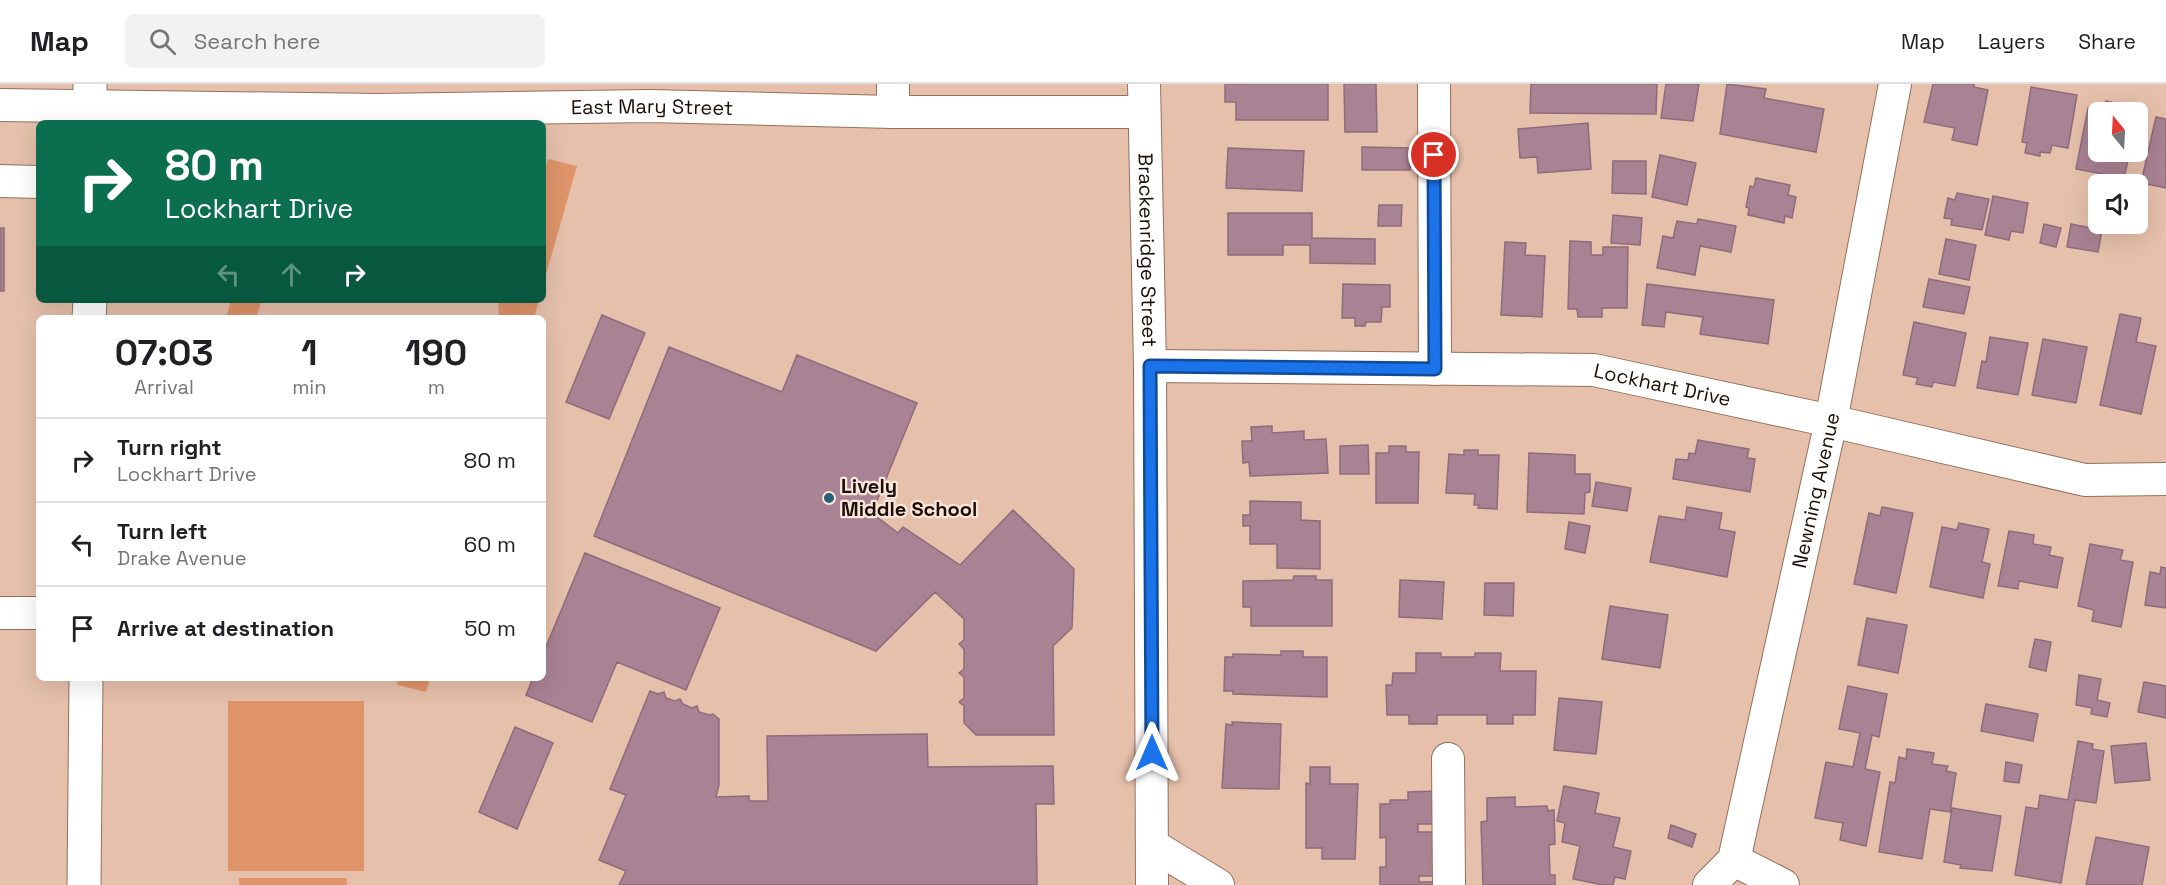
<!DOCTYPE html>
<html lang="en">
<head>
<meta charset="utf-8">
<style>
  :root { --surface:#fff; --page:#f2f2f2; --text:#202124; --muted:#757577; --line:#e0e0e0 }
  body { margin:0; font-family:"Space Grotesk",sans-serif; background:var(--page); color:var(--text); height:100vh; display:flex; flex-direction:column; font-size:22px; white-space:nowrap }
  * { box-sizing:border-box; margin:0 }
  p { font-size:20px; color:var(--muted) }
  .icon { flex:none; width:33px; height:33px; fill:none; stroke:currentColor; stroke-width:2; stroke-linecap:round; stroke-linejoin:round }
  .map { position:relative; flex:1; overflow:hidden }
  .sheet { position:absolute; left:36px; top:231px; width:510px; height:366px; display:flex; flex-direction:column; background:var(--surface); border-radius:9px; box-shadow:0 6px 24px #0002 }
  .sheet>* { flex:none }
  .hud { position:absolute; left:36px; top:36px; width:510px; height:183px; border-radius:9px; box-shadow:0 6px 24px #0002; background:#0b6e4f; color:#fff; overflow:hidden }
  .needle { width:39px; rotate:342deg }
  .fabs { position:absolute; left:2088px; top:18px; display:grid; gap:12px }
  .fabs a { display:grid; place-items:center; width:60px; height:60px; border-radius:9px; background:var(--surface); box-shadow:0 6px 24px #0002; font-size:30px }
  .pin { position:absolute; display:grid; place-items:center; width:51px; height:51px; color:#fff; margin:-26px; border:3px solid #fff; border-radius:50%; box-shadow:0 2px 6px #0007 }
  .me { position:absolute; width:66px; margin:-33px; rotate:0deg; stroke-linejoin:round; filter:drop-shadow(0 0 4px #0008) }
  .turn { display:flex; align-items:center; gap:21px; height:126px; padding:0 30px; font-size:27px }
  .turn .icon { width:78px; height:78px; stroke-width:2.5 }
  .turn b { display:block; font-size:42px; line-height:51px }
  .lanes { display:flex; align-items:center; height:57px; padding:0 30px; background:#0003; justify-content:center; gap:30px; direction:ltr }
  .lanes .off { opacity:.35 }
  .eta { display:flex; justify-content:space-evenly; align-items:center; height:102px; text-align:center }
  .eta b { font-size:36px; font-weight:700; line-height:42px }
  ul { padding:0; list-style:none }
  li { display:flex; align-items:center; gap:18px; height:84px; padding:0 30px; border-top:2px solid var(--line) }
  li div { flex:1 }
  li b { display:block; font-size:22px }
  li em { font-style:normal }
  header { display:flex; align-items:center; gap:36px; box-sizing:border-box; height:84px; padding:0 30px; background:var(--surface); border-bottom:2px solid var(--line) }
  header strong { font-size:28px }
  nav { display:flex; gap:33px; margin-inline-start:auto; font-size:21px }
  .search { width:420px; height:54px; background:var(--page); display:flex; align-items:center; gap:15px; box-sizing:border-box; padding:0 21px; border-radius:9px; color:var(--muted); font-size:22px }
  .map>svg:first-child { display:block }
</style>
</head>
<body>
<header>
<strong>Map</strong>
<div class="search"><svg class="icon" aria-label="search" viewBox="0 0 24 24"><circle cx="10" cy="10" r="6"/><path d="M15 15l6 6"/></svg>Search here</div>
<nav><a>Map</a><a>Layers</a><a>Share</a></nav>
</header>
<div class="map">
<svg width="2166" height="801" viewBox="0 0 2166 801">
  <rect width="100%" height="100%" fill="#e6c0ab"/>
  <!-- green -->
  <path fill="#df9469" d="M548,75l29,7 -34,119v-107z
    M231,216h31l-6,18h-30z
    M498,216h41l-5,18h-35z
    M399,594h31l-4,14 -29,-7z
    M228,617h136v170h-136z
    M239,794h108v7h-108z"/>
  <!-- building -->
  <path fill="#a98293" stroke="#906b7c" stroke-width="1.5" d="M1225,0h103v36h-92v-18h-11z
    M1344,0h32l1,48h-32z
    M1531,0h126l-1,30 -126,-1z
    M1666,0h33l-6,37 -32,-3z
    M1727,0l39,5 -2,9 60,11 -8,43 -96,-18z
    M1933,0h41v3l14,3 -11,55 -25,-5 3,-12 -31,-6z
    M2031,3l46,8 -9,53 -16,-3 -2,8 -10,-1v4l-15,-3 2,-10 -5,-1z
    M2106,17l32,7 -1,4h-39v40h32l-6,26 -48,-9 12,-61 16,3z
    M2156,33l10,2v69l-25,-5z
    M1588,39l3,46 -53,4 -1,-16 -17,1 -2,-29z
    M1362,63l48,1v22h-48z
    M1228,64l76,3 -2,40 -76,-3z
    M1660,71l36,8 -9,42 -35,-8z
    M1613,77h33v33l-34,-1z
    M1756,94l34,7 -2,10 8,2 -4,21 -7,-2 -1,7 -36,-8 1,-7 -3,-1 4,-21 4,1z
    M1957,109l32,6 -7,31 -31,-5 1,-6 -8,-1 4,-20 7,2z
    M1993,112l35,7 -5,30 -12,-2 -2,9 -24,-5z
    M1379,121h23l-1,21h-23z
    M1228,129h84v25l63,1v25l-65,-1v-18h-27v10h-55z
    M1613,131l29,3 -2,27 -29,-2z
    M1698,135l38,7 -5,26 -31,-6 -5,29 -38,-7 6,-32 10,2 4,-17 20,3z
    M2044,140l17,4 -5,19 -16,-4z
    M2071,140l31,6 -4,22 -31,-5z
    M0,144h4v63h-4z
    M1946,155l30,6 -7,35 -30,-6z
    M1570,157l21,1v13h12v-8h25l-1,61h-25v9h-24l-1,-8h-9z
    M1505,158l21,1 -1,12 20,1 -3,61 -41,-2z
    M1929,195l41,8 -6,27 -41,-7z
    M1343,200l47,1v22h-8l-1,15h-15l-1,4h-10v-8h-13z
    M1647,200l127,16 -6,44 -68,-10 3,-17 -37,-5 -2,15 -22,-2z
    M2120,230l21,4 -5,24 20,4 -15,68 -41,-9z
    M602,231l43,18 -36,86 -43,-17z
    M1914,238l52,11 -11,53 -22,-4 -1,5 -16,-3 2,-6 -15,-3z
    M1990,253l38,6 -10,52 -41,-7 5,-27 4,1z
    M2043,255l44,8 -11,56 -44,-8z
    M669,263l113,45 15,-37 120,48 -45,110 26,20 5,-6 57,38 53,-55 61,59 -2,59 -19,18 1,89h-78l-12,-12v-17l-5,-4 5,-4v-21l-5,-4 5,-4v-20l-5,-5 5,-4v-21l-29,-27 -59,59 -282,-115z
    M1272,342v7l32,-2v9l22,-1 2,34 -78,3 -1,-14 -6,1 -1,-22h10l-1,-14z
    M1698,356l51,9 -2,9 8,1 -5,33 -77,-13 3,-20 12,1 1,-7 6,1z
    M1368,361l1,29h-29v-28z
    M1389,362h17v6h13l-1,51h-42v-50h13z
    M1464,366h14v5h21l-2,54 -19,-1 1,-3h-5l1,-11 -29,-1 3,-39 15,1z
    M1529,369l46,2v19h15v18l-5,1 -1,21 -57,-2z
    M1596,398l35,6 -4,23 -35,-5z
    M1250,417l51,1v18l19,1v48l-43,-1v-24h-27v-18h-7v-11h7z
    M1687,423l35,6 -3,16 16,3 -8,45 -77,-15 9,-46 26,4z
    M1882,423l31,6 -17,80 -42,-9 15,-71 11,3z
    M1569,438l21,4 -5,27 -20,-4z
    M1959,439l30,6 -7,33 8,2 -7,34 -53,-11 12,-60 15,3z
    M2009,447l25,4 -1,9 18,3 -2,8 14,3 -6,30 -38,-7 -1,8 -20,-3z
    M2090,460l33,6 -3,10 13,2 -12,65 -29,-6 2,-11 -16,-4z
    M585,469l135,55 -34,82 -69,-28 -25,60 -66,-27 7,-17h10v-24z
    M2161,483l5,1v40l-21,-3 5,-33 10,2z
    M1294,492h22v4h16v46h-81v-19h-8v-26l50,-1z
    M1400,496l44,2 -2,37 -43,-2z
    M1485,499h29l-1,33 -29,-1z
    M1610,522l58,9 -8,53 -58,-9z
    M1867,534l40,7 -9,48 -40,-8z
    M2035,555l16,3 -5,29 -17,-4z
    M1281,567h22v6h24v40l-94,-3v-3h-9l1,-34h8v-3l48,1z
    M1416,569h25v4h34v-4h26l-1,18h36l-1,44h-22v9h-26v-9h-50v9h-28v-9h-22l-1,-30h6l1,-12h23z
    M2079,591l22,4 -4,21 13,3 -3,14 -16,-3 1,-6 -16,-3z
    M2144,598l22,4v32l-28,-6z
    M1848,602l39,8 -8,43 -7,-2 -7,34 15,3 -14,74 -26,-6 3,-17 -28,-5 11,-56 27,5 7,-34 -21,-4z
    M650,607l8,3 6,-2 2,6 9,3 5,-2 3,5 9,4 5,-2 2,6 10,3 4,-1 6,5v66l-3,12 33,-1v5h19l-1,-65 160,-2 1,33 125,-1 1,38h-18l1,81h-418l7,-14 -27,-11 27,-65 -16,-6z
    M1559,614l43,4 -6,52 -42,-4z
    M1986,620l52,10 -5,27 -52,-10z
    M1232,638l49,2 -2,65 -57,-1 4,-64 7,1z
    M515,643l38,16 -36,86 -38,-17z
    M2078,657l15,3 -1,5 12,2 -8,52 -21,-3 -14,83 -46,-8 11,-68 12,2 2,-14 28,5z
    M2146,659l4,37 -35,3 -4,-37z
    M1907,665l27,4 -2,11 16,2 -2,5 10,2 -6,39 -20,-3 -8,50 -43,-7 11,-70 5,1 4,-26 7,2z
    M2006,678l16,3 -3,18 -15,-2z
    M1310,683h20v17h28l-3,75h-33v-11h-16v-65l4,1z
    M1564,702l35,7 -4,20 25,5 -7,29 18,4 -6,28 -10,-2 -2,8h-10l-30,-6 7,-33 -18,-4 3,-19 -8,-2z
    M1436,707l1,33h-19v8h19v44h-18v6h20v3h-59v-18h6v-30l-6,1v-34h10v-4h18v-8z
    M1515,713v10l32,-1 1,5 6,-1 1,34 -6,1 1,30h5v10h-72l-2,-63 6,-1v-23z
    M1952,724l49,8 -9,55 -32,-3 1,-3 -17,-3z
    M1671,741l25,9 -4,13 -24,-9z
    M2096,753l53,10 -7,38h-56z"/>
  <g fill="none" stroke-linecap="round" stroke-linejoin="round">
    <defs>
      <g id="minor">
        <path id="s1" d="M1144,0l6,282 2,519"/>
        <path d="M1434,0l1,285"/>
        <path id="s2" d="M0,21l379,5 271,-4 243,6h250"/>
        <path d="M893,28v-28"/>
        <path d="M0,97l39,1"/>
        <path id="s3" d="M1150,282l444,4 237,51 254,59 81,-1"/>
        <path d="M0,529h39"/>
        <path d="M1448,675l1,126"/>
        <path d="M1152,761l66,40"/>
        <path d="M1734,776l49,25"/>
        <path id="s4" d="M1709,801l25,-25 97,-439 64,-337"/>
      </g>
      <path id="major" d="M90,0v39
        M89,234l1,-18
        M84,801l2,-207"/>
    </defs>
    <!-- minor casing -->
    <use href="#minor" stroke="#93705d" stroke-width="34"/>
    <!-- major casing -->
    <use href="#major" stroke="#93705d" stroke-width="35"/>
    <!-- minor -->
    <use href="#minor" stroke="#fff" stroke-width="32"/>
    <!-- major -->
    <use href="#major" stroke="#fff" stroke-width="33"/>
  </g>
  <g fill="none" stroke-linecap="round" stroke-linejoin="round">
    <defs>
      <path id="route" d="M1152,669l-2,-387 285,3 -1,-214"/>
    </defs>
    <!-- route casing -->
    <use href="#route" stroke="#114b97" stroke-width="15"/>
    <!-- route -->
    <use href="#route" stroke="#1a73e8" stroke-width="10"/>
  </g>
  <!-- markers -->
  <circle fill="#255f78" stroke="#f9e5da" stroke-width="2" cx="829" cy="414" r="6"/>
  <g text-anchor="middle" stroke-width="4.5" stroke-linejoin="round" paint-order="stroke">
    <!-- street labels -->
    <g font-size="20" fill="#1b0e07" stroke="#f9e5da">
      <text dy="7" stroke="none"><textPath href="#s2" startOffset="652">East Mary Street</textPath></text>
      <text dy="7" stroke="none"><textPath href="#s1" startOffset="166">Brackenridge Street</textPath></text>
      <text dy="7" stroke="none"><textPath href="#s3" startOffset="514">Lockhart Drive</textPath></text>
      <text dy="7" stroke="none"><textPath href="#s4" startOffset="414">Newning Avenue</textPath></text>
    </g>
    <!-- poi labels -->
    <g font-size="20" font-weight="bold" fill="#1b0e07" stroke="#f9e5da" text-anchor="start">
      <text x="841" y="409">Lively<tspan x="841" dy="23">Middle School</tspan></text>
    </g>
  </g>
</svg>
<div class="fabs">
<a><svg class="needle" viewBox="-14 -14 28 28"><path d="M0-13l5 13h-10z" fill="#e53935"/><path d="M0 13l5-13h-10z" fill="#757577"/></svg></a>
<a><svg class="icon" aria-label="sound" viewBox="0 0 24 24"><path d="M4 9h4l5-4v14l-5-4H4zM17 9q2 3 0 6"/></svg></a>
</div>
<div class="pin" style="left:1434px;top:71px;background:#d93025"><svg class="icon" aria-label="arrive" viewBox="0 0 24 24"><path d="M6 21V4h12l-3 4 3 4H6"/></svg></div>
<svg class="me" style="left:1152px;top:669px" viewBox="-20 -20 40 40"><path d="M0-17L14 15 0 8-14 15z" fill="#1a73e8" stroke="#fff" stroke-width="4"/></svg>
<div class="hud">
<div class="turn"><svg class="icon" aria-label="right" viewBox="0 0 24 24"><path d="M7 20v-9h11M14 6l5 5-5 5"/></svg><div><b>80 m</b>Lockhart Drive</div></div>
<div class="lanes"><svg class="icon off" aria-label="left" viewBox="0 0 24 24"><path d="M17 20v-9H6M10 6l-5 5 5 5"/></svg><svg class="icon off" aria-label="ahead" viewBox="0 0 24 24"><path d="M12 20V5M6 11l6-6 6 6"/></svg><svg class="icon" aria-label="right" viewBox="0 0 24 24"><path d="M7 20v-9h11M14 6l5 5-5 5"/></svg></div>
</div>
<section class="sheet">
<div class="eta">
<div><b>07:03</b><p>Arrival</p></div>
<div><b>1</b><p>min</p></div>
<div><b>190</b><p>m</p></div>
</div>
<ul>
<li><svg class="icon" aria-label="right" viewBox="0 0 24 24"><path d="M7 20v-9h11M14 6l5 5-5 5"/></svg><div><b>Turn right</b><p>Lockhart Drive</p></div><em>80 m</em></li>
<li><svg class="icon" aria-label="left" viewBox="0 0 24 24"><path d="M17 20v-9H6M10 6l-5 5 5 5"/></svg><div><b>Turn left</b><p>Drake Avenue</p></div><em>60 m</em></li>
<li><svg class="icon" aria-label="arrive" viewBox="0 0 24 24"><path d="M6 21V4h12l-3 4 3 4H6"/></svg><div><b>Arrive at destination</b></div><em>50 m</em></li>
</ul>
</section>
</div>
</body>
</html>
